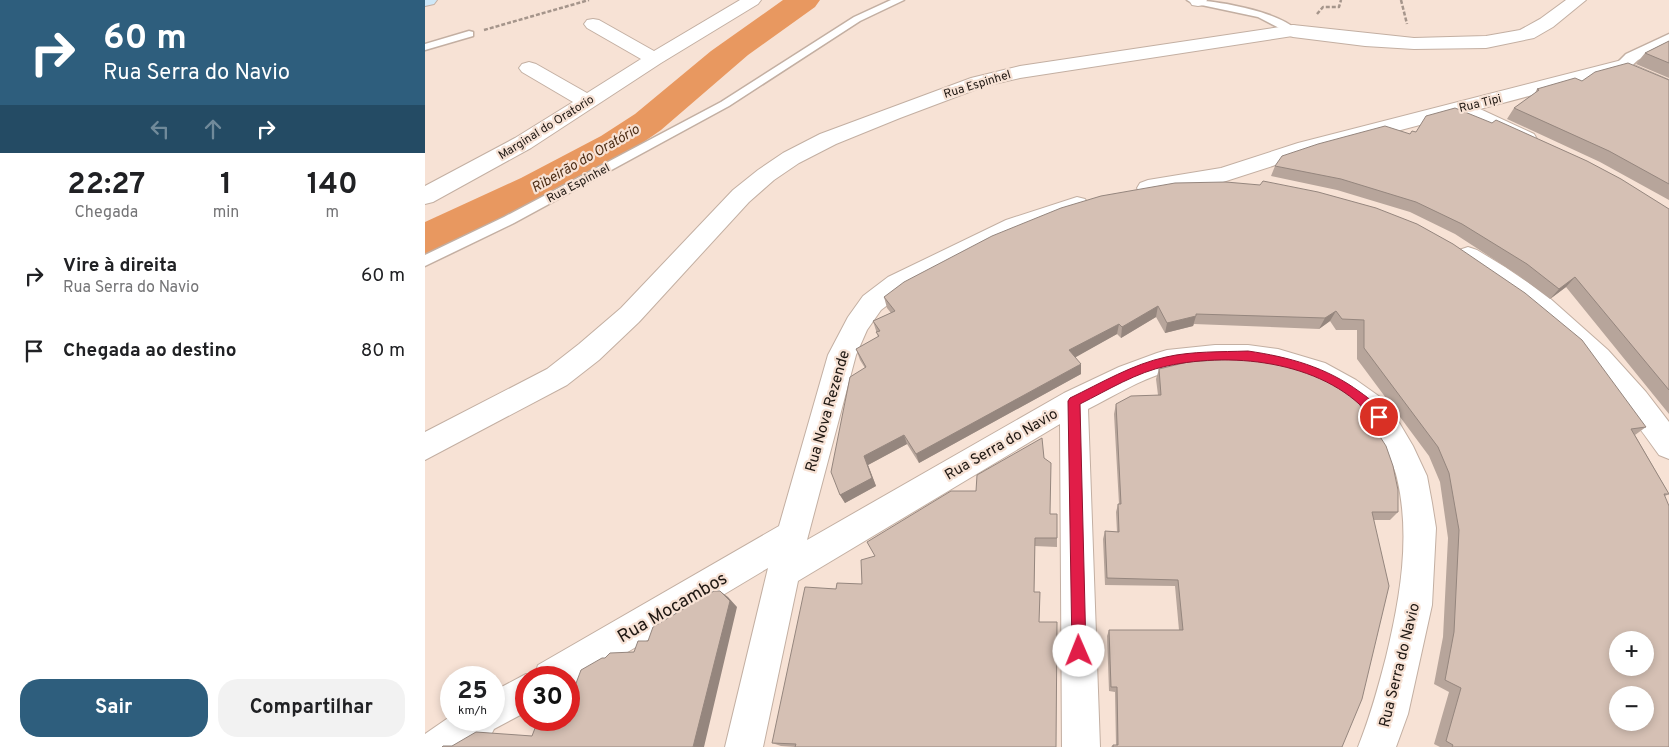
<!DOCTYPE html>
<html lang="pt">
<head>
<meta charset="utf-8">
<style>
  :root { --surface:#fff; --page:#f2f2f2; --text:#202124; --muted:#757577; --accent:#2e5e7d }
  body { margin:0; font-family:Overpass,sans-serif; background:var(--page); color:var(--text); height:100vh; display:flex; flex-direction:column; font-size:19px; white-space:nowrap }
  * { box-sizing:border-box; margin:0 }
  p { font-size:16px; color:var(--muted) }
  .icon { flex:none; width:28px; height:28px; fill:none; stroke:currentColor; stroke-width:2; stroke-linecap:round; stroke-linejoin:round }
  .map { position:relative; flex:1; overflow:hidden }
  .side { display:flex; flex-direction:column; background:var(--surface); width:425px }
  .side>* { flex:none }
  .top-card { background:#2e5e7d; color:#fff; overflow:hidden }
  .fabs { position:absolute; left:1184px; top:631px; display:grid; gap:10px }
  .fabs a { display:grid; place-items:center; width:45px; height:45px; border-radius:50%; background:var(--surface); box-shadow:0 2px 8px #0003; font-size:25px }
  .speed { position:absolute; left:15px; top:666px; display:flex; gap:10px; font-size:25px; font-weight:700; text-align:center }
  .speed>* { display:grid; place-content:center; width:65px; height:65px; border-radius:50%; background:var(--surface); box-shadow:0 2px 8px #0003; line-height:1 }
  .speed small { font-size:12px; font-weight:400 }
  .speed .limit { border:8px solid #d22; background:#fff; color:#111 }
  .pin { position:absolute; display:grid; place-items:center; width:42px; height:42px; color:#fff; margin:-21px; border:2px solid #fff; border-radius:50%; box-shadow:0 1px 5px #0007 }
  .me { position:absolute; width:55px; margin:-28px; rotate:359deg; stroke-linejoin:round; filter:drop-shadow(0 0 4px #0008) }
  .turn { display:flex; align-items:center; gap:18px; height:105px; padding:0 20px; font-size:22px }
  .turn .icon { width:65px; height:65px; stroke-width:2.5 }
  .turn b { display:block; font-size:35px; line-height:42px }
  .lanes { display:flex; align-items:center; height:48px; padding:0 20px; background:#0003; justify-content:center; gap:25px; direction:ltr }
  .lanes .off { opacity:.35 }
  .eta { display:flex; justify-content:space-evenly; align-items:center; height:85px; text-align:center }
  .eta b { font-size:30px; font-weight:700; line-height:35px }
  .cta { display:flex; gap:10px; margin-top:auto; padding:10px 20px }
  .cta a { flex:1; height:58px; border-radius:20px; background:var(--accent); color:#fff; font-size:20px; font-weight:700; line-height:58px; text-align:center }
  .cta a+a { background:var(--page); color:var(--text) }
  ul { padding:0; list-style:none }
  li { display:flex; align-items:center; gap:15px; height:75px; padding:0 20px }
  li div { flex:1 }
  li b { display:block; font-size:19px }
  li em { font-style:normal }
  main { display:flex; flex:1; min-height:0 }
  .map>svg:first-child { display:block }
</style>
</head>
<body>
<main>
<section class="side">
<div class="top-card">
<div class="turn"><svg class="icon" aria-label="right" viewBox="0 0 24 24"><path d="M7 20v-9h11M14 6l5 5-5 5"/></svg><div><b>60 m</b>Rua Serra do Navio</div></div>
<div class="lanes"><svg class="icon off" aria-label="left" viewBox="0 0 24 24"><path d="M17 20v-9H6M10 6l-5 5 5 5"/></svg><svg class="icon off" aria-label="ahead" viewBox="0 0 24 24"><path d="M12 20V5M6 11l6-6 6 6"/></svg><svg class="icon" aria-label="right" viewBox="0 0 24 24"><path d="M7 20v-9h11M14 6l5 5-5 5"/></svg></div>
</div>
<div class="eta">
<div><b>22:27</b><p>Chegada</p></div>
<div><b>1</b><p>min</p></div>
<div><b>140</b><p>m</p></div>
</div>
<ul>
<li><svg class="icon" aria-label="right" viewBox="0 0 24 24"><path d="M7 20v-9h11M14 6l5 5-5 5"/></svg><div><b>Vire à direita</b><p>Rua Serra do Navio</p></div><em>60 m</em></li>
<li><svg class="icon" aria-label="arrive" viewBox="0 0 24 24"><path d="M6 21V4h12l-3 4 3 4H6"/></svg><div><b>Chegada ao destino</b></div><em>80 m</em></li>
</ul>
<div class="cta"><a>Sair</a><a>Compartilhar</a></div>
</section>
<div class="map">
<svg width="1244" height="747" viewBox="0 0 1244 747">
  <rect width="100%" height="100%" fill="#f7e2d5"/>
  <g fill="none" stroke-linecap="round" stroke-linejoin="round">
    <!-- river -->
    <path fill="#e89860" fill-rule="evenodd" d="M358,0h37l-5,7 -67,48 -87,75 -33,23 -79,45 -109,52 -15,4v-32l96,-44 80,-42 34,-22 76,-63z"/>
    <defs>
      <path id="service" d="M466,0h13l-44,21 -131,85 -215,117 -89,43v-11l79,-38 217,-115 133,-85z
        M762,0c28,0 91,11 111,31l-5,3 -4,-1 -31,-16 -66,-14z
        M44,31l4,1v4l-48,14v-6z"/>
      <path id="pedestrian" d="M1244,34v11l-31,15 -10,9h-12l-2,-3 12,-12z"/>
      <path id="minor" d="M315,0h21l-3,4 -97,59 -130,85 -98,54 -8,2v-18l90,-48 58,-36 -51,-30 -3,-4 3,-4 7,-2 7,2 51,29 54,-34 -54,-31 -3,-4 3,-4 6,-1 6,1 55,31z
        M764,0h18l-3,5 -6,1 -6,-1z
        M868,25l6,2 3,4 -3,4 -279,43 -35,8 -85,32 -64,26 -37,19 -25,17 -25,22 -110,120 -40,38 -32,25 -142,75v-28l122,-63 32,-25 42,-36 112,-118 25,-20 25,-17 37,-19 151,-56 49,-12z
        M1197,60l47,20v13l-49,-21 -140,37 54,25 3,5 -3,5 -8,2 -68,-31 -145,38 -90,29 -75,14 -8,-3 -3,-5 3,-5 8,-3 73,-12 77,-25z
        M652,197l8,2 4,6 -4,6 -63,21 -116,59 -25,19 -14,20 -11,25 -49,185 257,-147 55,-26 38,-14 10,-3 48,-5h33l30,4 47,14 31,17 24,17 17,22 16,27 14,30 5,27 4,25 -4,77 -24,109 -12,33h-38c12,-30 20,-59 28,-90 14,-58 25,-120 11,-179 -2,-11 -9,-21 -14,-31 -38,-66 -110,-86 -182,-78 -11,1 -24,0 -34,3 -28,8 -53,24 -79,37l12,338h-38l-2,-323 -262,157 -35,166h-38l43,-179 -199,119v-9h-43v34l-32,17 -2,4 -24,14h-43v-13l26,-18v4h43v-29l32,-17 8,3 4,-12 241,-139 49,-171 20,-38 15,-21 25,-19 118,-57z
        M1043,247l9,3 28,17 40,27 63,56 38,42 23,30v37l-10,-4c-54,-78 -118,-143 -200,-193l-3,-6 3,-6z"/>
      <path id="tertiary" d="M1141,0h20l-33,27 -19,11 -48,10 -72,1 -49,-3 -72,-9 -6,-2 -3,-4 3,-4 6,-2 121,13 72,-2 34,-6 20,-11z"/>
      <path id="secondary" d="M0,0h12l-3,4 -9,2z"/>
    </defs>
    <!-- service casing -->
    <use href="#service" stroke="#c3afa2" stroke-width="3"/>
    <!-- pedestrian casing -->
    <use href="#pedestrian" stroke="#c3afa2" stroke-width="3"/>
    <!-- minor casing -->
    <use href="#minor" stroke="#c3afa2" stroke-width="2"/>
    <!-- tertiary casing -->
    <use href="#tertiary" stroke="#c3afa2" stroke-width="2"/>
    <!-- secondary casing -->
    <use href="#secondary" stroke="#c3afa2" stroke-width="2"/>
    <!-- path -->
    <path stroke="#a5958b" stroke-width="2.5" stroke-dasharray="4 2" stroke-linecap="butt" d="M976,0l6,24
      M892,14l6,-7h16l2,-7
      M59,30l105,-30"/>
    <!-- service -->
    <use href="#service" fill="#fff" fill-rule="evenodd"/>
    <!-- pedestrian -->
    <use href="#pedestrian" fill="#fff" fill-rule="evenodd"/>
    <!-- minor -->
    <use href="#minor" fill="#fff" fill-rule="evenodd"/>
    <!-- tertiary -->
    <use href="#tertiary" fill="#fff" fill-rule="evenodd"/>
    <!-- secondary -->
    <use href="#secondary" fill="#cfe8f8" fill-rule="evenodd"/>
  </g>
  <!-- wall -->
  <path fill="#b7a59b" d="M1244,41v37l-33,-14 9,-11z
    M1244,80v120l-69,-38 -93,-43 7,-11 21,-15 2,-4 45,-8z
    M850,166l394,43v205l-103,-127 -16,12 -32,-24 -63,-41 -45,-22 -73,-22 -66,-14z
    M676,196l545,231 -11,8 34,59 -4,2 4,251h-229l-6,-3 15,-52 -15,-8 9,-47 5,-99 -8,-56 -11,-26 -72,-97v-29h-21l-6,-9 -11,8 -125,-5 -1,2 -28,7 -9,-16 -35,21 -4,-4 -42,23 6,17 -162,89 -12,-19 -39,21 8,21 -31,17 -5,-8 25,-127 -5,-8 -4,-11 22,-12 -5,-16 18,-8 -4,-5 -3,-11z
    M734,369l239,143 -8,8h-16l-32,227h-231l2,-2h3l-1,-53 -6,-1 -2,-55 2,-6h70l-4,-44 -70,-1 -2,-46 2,-8 12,1 -1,-20 2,-8h1l-5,-90 2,-10 42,-9 -2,-16z
    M619,458l6,56h7v33l-22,-1 -1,46h6l-1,30 -244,125 -14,-1 -9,-3 64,-154 26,-5 13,-28 101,-65z"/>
  <!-- shaded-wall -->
  <path fill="#95867e" d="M1150,277l-9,10 -16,12 9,-10z
    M733,306l-2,11 -35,21 1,-11z
    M911,311l-6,10 -11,8 6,-11z
    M771,316l-3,10 -28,7 2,-10z
    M694,324l-2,10 -48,27v-11z
    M656,364v10l-162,89 -3,-9z
    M479,435l3,9 -39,21 8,21 -31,17 -5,-8 24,-39z
    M295,591l8,6 9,10 -33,140h-11z"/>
  <!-- building -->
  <path fill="#d5c0b4" stroke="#95867e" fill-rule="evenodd" d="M1244,41v22l-24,-10z
    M1203,63l41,17v104l-60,-33 -95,-43 25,-18 -2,-1 38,-11 7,3 13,-9z
    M1030,108l37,15 4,-3 91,41 34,18 48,30v181l-94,-113 -16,12 -32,-25 -65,-40 -46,-22 -75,-23 -66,-13 7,-10 36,-12 67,-18 25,8 2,-3 4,1 10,-16z
    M838,181l55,11 58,16 41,16 36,20 72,49 57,47 64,87 -15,2 38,65h-5l5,12v241h-217l1,-2 -7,-4 15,-53 -16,-8 9,-48 5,-102 -10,-57 -11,-26 -74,-99v-28l-22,-1 -6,-8 -11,7 -129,-4v2l-29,7 -9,-17 -36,21 -3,-3 -50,26 12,14 -165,90 -12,-19 -40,21 8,22 -32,17 -9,-23 19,-95 16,-10 -10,-18 23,-13 -3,-4 4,-1 -7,-10 22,-10 -11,-14 20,-15 88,-46 69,-28 40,-12 74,-13 51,-1 34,3zM1192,640h28v28h-28zM1192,695h28v27h-28z
    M807,359l27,1 26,5 25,7 23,11 23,16 30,47 7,20 5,24v22h-26l17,74 -27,113 -20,48h-229v-2h5l-1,-58h-6l-2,-57h74l-5,-50 -71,-2 -2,-47 14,1 -1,-28h3l-5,-100 15,-8 30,-1 -2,-26 29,-7z
    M617,438l2,20 7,5 -1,51h7v24h-22l-1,54h6l-1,30h18l-1,125h-261l1,-3 -24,-1 33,-156 31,2 1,-6 25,1 -1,-24 14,-4 -8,-14 84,-51h25l1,-16z
    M289,591h6l10,10 -37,146h-251l1,-1h9l24,-14 56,4 5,-13h4l1,-3h27v-18l12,-32 21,-12h3l5,-5 24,-1 4,-11h10l5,-14z"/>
  <!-- route -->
  <path fill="#e11d48" stroke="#92132f" d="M823,351c41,6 78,16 112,41 10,7 19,14 24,25l-1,3h-9c-45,-58 -139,-69 -207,-54 -30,6 -59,24 -87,38l6,247 -2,5 -5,2 -5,-2 -2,-5 -4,-250 2,-3c31,-15 63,-34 96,-41 26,-6 55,-5 82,-6z"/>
  <g text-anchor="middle" stroke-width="4.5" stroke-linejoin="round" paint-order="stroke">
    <!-- far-street labels -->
    <g font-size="12" fill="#1e1712" stroke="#f7e2d5">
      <text transform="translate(552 84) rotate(-17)" y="4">Rua Espinhel</text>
      <text transform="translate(1055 103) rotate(-14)" y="4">Rua Tipi</text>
      <text transform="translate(121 127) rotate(-32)" y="4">Marginal do Oratorio</text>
      <text transform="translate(153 183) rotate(-28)" y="4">Rua Espinhel</text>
    </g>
    <!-- far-water labels -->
    <g font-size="14" font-style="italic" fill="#4e2e16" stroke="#f7e2d5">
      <text transform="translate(160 158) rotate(-30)" y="5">Ribeirão do Oratório</text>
    </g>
    <!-- street labels -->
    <g font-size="15" fill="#1e1712" stroke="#f7e2d5">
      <text transform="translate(402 411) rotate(-74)" y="5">Rua Nova Rezende</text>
      <text transform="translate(576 444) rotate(-30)" y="5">Rua Serra do Navio</text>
      <text transform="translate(974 665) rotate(-76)" y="5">Rua Serra do Navio</text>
    </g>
    <!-- near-street labels -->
    <g font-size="18" fill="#1e1712" stroke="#f7e2d5">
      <text transform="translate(247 607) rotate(-30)" y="6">Rua Mocambos</text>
    </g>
  </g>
</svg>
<div class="fabs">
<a>+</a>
<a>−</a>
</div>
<div class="speed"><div>25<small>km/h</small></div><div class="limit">30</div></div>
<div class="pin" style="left:954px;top:417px;background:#d93025"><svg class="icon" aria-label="arrive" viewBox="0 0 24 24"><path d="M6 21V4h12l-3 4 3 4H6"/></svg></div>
<svg class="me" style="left:654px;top:651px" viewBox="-20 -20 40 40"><circle r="19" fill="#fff"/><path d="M0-13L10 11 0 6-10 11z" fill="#e11d48"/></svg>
</div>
</main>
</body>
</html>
